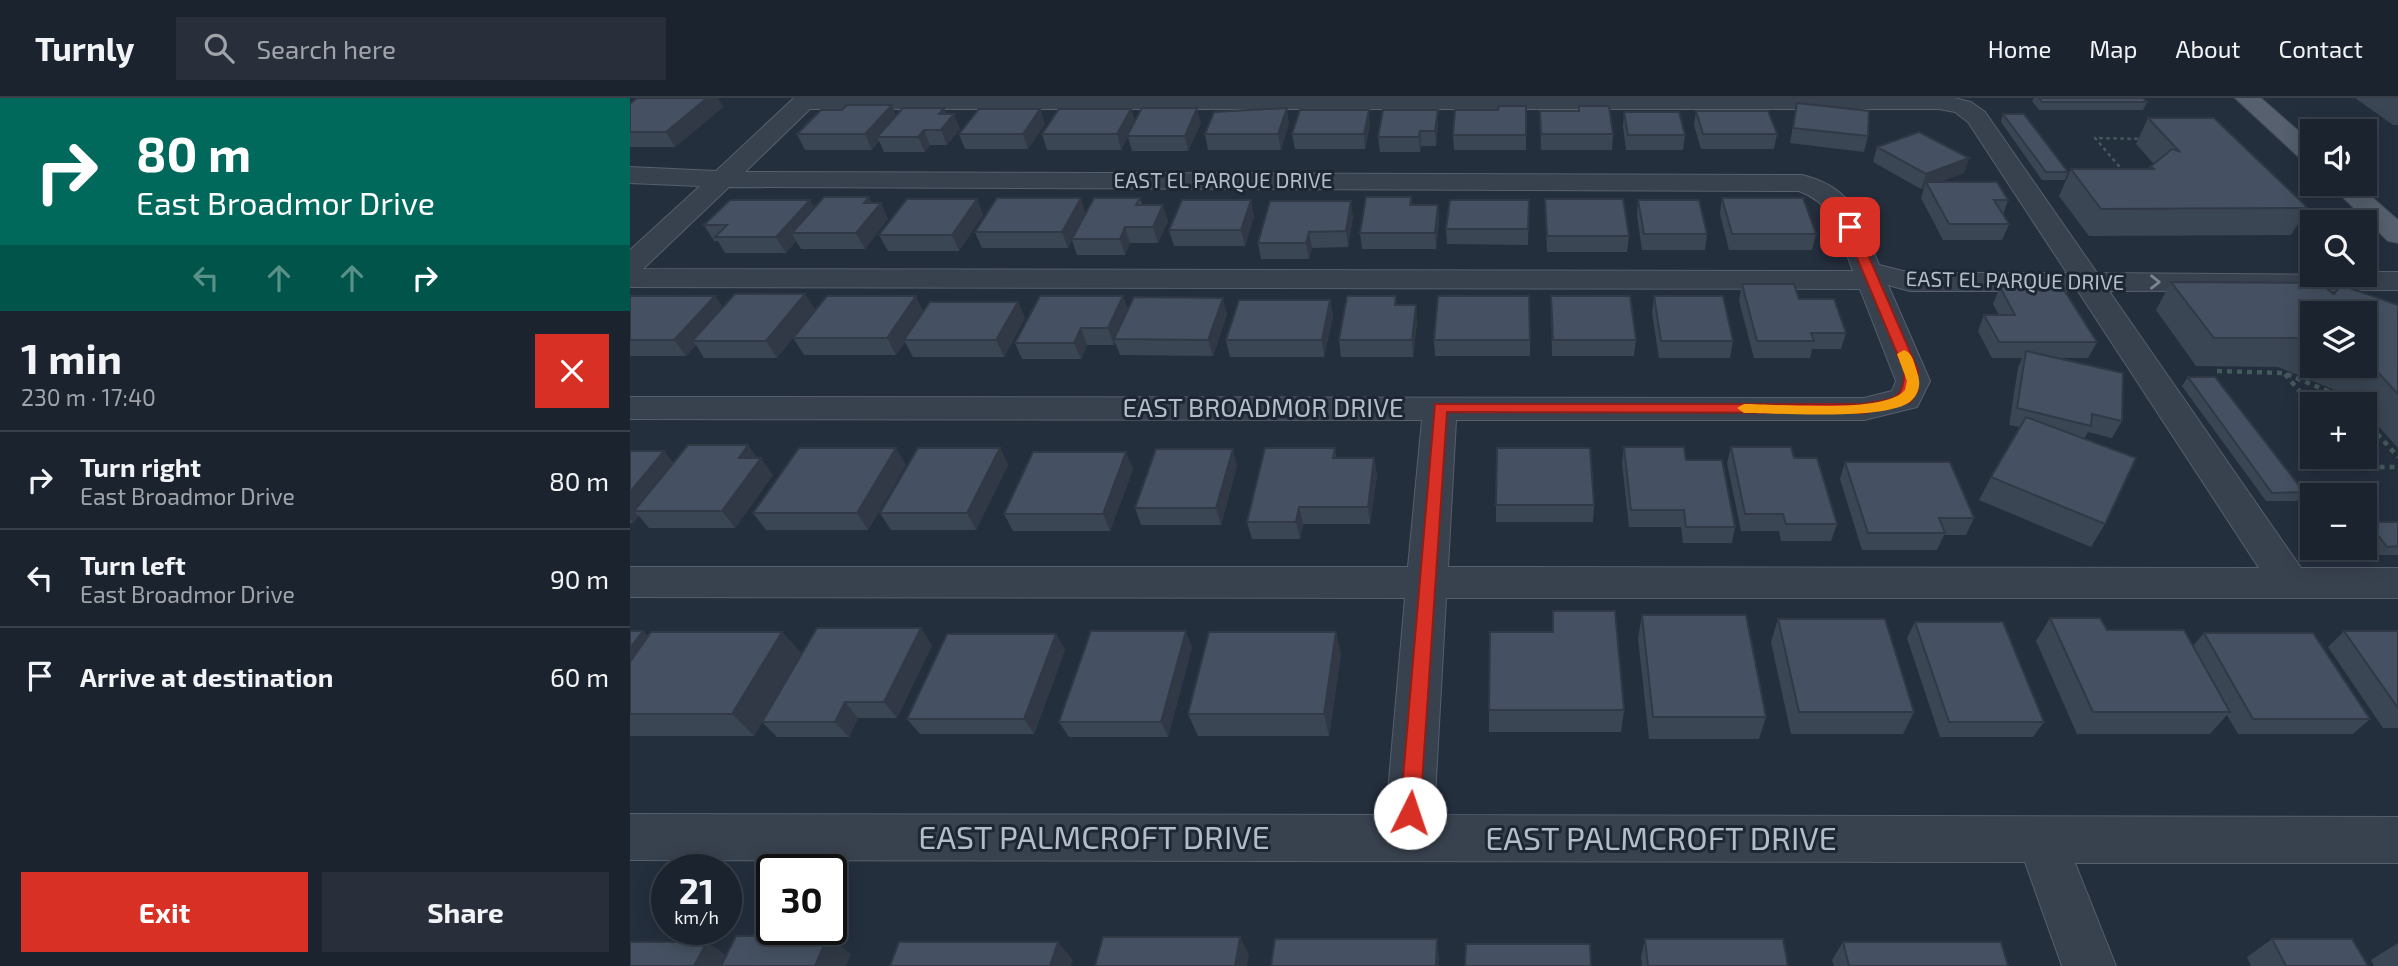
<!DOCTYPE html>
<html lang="en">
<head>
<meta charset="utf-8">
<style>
  :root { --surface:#1b232e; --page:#282f3a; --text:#f1f3f6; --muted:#a0a4aa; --line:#39404a; --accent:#d93025 }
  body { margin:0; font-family:"Exo 2",sans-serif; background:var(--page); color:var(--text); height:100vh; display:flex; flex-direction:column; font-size:26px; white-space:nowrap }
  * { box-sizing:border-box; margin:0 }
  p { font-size:23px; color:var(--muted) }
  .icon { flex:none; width:38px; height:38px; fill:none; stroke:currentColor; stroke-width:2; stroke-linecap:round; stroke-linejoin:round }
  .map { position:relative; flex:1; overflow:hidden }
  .sheet { display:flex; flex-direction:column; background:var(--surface); width:630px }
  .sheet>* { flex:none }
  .top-card { background:#00695c; color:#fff; overflow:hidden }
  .fabs { position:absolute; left:1670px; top:21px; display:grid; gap:14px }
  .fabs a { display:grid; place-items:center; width:77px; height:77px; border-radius:0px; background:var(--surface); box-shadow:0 4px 18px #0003,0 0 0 2px var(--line); font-size:35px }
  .speed { position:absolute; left:21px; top:756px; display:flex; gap:14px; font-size:35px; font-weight:700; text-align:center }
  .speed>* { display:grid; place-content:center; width:91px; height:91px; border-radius:50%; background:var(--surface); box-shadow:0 4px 18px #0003,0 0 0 2px var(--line); line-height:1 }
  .speed small { font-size:18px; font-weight:400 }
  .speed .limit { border:4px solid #111; border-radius:10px; background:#fff; color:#111 }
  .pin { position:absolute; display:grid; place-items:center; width:60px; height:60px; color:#fff; margin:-30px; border-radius:14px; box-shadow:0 4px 10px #0006 }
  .me { position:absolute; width:77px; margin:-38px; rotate:4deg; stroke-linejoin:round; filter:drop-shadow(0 0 5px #0008) }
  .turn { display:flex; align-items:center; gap:24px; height:147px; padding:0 21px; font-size:32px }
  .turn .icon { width:91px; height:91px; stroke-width:2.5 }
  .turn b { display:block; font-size:49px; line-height:60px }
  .lanes { display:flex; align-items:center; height:66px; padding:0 21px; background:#0003; justify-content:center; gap:35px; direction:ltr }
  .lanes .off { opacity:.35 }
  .round { display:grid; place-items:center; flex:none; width:74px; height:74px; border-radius:0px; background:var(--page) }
  .headline { display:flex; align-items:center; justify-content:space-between; height:119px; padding:0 21px }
  h1 { font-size:42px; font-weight:700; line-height:52px }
  .action { display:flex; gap:14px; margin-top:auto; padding:14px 21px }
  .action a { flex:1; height:80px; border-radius:0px; background:var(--accent); color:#fff; font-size:28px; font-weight:700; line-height:80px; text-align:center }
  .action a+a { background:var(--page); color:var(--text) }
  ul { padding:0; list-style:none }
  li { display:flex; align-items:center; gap:21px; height:98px; padding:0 21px; border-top:2px solid var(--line) }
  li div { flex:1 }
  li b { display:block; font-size:26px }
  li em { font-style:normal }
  header { display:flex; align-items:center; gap:42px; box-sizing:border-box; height:98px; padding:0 35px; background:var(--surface); border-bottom:2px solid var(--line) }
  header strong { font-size:33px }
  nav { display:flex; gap:38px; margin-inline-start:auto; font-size:24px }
  .search { width:490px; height:63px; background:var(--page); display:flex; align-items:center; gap:18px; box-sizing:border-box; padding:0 24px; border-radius:0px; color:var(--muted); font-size:26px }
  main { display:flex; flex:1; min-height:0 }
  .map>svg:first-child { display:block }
</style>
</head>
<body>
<header>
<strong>Turnly</strong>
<div class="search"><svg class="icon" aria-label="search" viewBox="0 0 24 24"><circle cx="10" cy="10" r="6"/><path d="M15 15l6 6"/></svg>Search here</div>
<nav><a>Home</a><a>Map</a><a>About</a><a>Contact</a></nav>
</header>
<main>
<section class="sheet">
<div class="top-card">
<div class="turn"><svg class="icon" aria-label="right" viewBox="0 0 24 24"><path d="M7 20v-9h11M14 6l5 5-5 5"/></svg><div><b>80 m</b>East Broadmor Drive</div></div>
<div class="lanes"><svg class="icon off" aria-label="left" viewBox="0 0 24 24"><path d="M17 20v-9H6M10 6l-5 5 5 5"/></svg><svg class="icon off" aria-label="ahead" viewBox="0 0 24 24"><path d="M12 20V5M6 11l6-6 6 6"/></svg><svg class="icon off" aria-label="ahead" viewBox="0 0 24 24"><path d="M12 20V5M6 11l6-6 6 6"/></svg><svg class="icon" aria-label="right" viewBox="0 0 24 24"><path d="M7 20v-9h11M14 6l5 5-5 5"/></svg></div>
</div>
<div class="headline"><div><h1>1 min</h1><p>230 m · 17:40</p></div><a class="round" style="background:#d93025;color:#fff"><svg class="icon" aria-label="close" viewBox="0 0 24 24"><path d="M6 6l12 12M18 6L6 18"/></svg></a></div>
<ul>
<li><svg class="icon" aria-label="right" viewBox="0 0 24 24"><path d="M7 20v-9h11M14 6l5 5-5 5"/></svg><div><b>Turn right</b><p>East Broadmor Drive</p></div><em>80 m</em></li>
<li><svg class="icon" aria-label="left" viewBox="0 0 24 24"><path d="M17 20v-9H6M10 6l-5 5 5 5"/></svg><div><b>Turn left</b><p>East Broadmor Drive</p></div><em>90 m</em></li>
<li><svg class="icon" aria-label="arrive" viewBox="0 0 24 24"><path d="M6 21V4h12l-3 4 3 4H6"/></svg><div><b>Arrive at destination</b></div><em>60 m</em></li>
</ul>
<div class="action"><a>Exit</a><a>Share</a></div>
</section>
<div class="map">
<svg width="1768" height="868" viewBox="0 0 1768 868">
  <rect width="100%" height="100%" fill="#242f3e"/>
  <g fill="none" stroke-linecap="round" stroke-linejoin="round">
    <defs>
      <path id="minor" d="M164,0h1160l17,4 14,10 112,161 267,2v-3h34v18l-289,1 192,277h97v30h-952l-12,217 964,2v46h-323l41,103h-54l-37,-104 -1395,-2v-46l756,1 19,-217 -775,-1v-30h778l14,-147 -792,-1v-22l1234,1 28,-7 4,-10 -36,-92 -1230,-2v-37l70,-64 -70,-3v-16l86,4zM180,11h1129l16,3 13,10 99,151h-156l-32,-8c-19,-46 -24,-77 -77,-90l-1057,-3zM99,89l1070,4c38,14 40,45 54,80l-1210,-2zM1258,187l22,6h168l181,277 -811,-1 8,-147h408l53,-13 13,-26z"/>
      <path id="major" d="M1605,0h26l51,45v21l-9,-3z
        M1699,86h28l41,36v23l-10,-2z"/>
    </defs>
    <!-- minor casing -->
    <use href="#minor" stroke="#565f6c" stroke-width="2"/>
    <!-- major casing -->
    <use href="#major" stroke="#414a57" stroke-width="2"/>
    <!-- path-far1 -->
    <path stroke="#44595c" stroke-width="2.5" stroke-dasharray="3.5 3.5" stroke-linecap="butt" d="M1494,74l-29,-34 49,1"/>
    <!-- path -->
    <path stroke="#44595c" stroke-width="4.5" stroke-dasharray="5 5" stroke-linecap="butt" d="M1587,273l67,2 63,26 4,5
      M1655,276l27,32
      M1734,321l34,38
      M1724,359l9,10h35"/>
    <!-- minor -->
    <use href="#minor" fill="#38414e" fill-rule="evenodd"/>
    <!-- major -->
    <use href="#major" fill="#56606e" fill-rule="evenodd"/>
  </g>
  <!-- wall -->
  <path fill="#3b4654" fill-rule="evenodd" d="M7,0h81l5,9 -48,40h-45v-43z
    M1404,0h109l4,4 -4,8h-104l-7,-9z
    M1725,0h43v27h-5z
    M1167,5l71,33 -4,16 -74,-9z
    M896,8v44h-72l-1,-15 45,-25z
    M949,8l34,28 -1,16h-71l-1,-39h39z
    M314,10l3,6 13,15 -13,16h-17l-5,7h-41l-5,-11 -7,9h-67l-8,-16 99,-19z
    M410,11l5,15 -17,25h-63l-6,-15z
    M501,11l4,13 66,1 -13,28h-56l-4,-14 -7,13h-74l-5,-16z
    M808,12v15l-2,21h-15l-1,6h-40l-2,-15z
    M1066,13l81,23 -3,15h-73l-7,-24z
    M994,14l61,23 -2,15h-57l-3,-23z
    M1373,16l65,58 -3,8h-23l-41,-58z
    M1518,20l160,90 -17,27 -202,1 -30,-40 12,-27h78l5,-5 -18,-20z
    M659,25l-8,27h-73l-3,-16z
    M740,27l-5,24h-70l-3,-15z
    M1247,49l92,11 -5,15 -25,9 69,18 -5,15 6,9 -7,16h-59l-22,-42 3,-10 -3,1 -48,-27z
    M781,99l1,8h26l1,16 -3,28h-74l-2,-16z
    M510,100l2,7 26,16 -10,22h-28l-5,12h-48l-5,-15 -4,8h-86l-7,-16 111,-19z
    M1092,100l94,36 -4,16h-83l-9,-36z
    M347,101l6,16 -24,36h-71l-9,-16z
    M915,101l84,37 -2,16h-80z
    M180,102l4,8 67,-5 7,16 -23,30h-64l-5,-8 -10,12h-61l-7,-12h-4l-10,-16z
    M899,102l-1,45 -81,-1 -1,-15z
    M1008,102l69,34 -2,16h-63l-5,-35z
    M624,118l-9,30h-71l-5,-16z
    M723,118l-5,31 -36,1 -3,11h-48l-3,-16z
    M1541,184l163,12 64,11v143l-34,-38v-6h-5l-7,-7 -74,-30 -82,-1 -40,-56zM1682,215h52v53h-52z
    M1112,186l57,15 47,34 -5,16h-29l-2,9h-56l-15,-57z
    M1370,189l97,55 -9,16h-30l64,63 -10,17 -24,-6 -4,7 21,85 -14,23 -112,-47 12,-23 29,-50 -11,-2 9,-57 4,-10h-30l-14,-27 6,-16h15l-6,-11z
    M175,196l10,16 -38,48h-73l-8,-13 -10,11h-56v-60h85l8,12z
    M493,198l5,14 99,4 -14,42 -93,-1 -5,-13 -1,3h-27l-6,14h-59l-7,-16z
    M921,198l85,44 -2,16h-82z
    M1024,198l79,45 -3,17h-71l-7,-45z
    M700,202l3,16 -9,41h-94l-4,-17z
    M388,204l7,16 -21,39h-91l-8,-15 -9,13h-92l-11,-17 130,-27z
    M767,207l20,17 -4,35h-72l-2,-17z
    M804,242h96v16h-95z
    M1558,279l116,115 -7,9h-31l-84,-115z
    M994,349l62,13 49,67 -3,16h-49l-2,-16h-52l-7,-64z
    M1101,349l63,11 43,66 -6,17h-50l-2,-10h-38l-14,-68z
    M370,350l8,17 -32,65h-85l-11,-17z
    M705,350l1,10h38l3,17 -7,49h-67l-3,15h-48l-5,-17z
    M0,353h34l9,12 85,-5 15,17 -38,53h-86l-10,-12 -6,7h-3z
    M1215,364l129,56 -8,17h-22l-7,15h-75l-22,-71z
    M276,367l-38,65h-102l-13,-17z
    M607,368l-16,59h-80l-6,-17z
    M503,371l-23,62h-97l-9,-17z
    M866,407h98l-1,17h-97z
    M1738,424h30v33h-19l-15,-19v-9z
    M923,513l71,99 -3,22h-132v-22l63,-78z
    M1012,517l124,102 -7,22h-110l-11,-101z
    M1420,520l57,12 86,16 11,-13 166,86 -17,15h-115l-11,-19 -17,19h-133l-41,-93z
    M1148,521l136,93 -11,22h-112l-20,-92z
    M1285,524l129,100 -11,15h-93l-33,-99z
    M0,533l18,5 134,-4 20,22 130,-9 -35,73h-39l-9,19h-72l-15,-15 -8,14h-124z
    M1714,533h54v97h-15l-55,-81z
    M426,536l9,16 -31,84h-114l-13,-15z
    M562,549l-24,90h-99l-10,-15z
    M711,556l-12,82h-131l-10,-22z
    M1015,841l143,27h-146l-1,-9z
    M1642,841l96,27h-117l-4,-9z
    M1213,844l165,24h-174l-2,-6z
    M1768,845v23h-24l-3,-6z"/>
  <!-- shaded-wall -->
  <path fill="#303945" d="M77,0h11l5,9 -48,40 -9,-15z
    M262,7l6,15 -21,17 2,4 -7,9 -7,-16z
    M314,10l5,12 5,-6 6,15 -13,16 -6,-15 -2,-16z
    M567,10l4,15 -13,28 -3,-15z
    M657,10l2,15 -8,27 -3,-16z
    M410,11l5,15 -17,25 -5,-15z
    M501,11l4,15 -8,12 1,1 -7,13 -4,-16z
    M739,12l1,15 -5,24 -1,-15z
    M808,12v15l-2,21 -1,-15z
    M294,32l6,15 -5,7 -7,-15z
    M790,33l1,15 -1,6 -1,-15z
    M1339,60l-5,15 -36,14 -2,-5 -2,6 -3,1 5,-15z
    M239,99l6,13 6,-7 7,16 -23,30 -9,-16 8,-30z
    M451,100l5,16 -18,34 -6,-16z
    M347,101l6,16 -24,36 -7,-16z
    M180,102l9,16 -27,17 4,8 -10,12 -10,-16z
    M621,102l3,16 -9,30 -4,-16z
    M721,103l2,15 -5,31 -2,-16z
    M533,107l5,16 -10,22 -5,-16z
    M808,107l1,16 -3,28 -1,-16z
    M495,129l5,16 -5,12 -5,-16z
    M679,134l3,16 -3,11 -3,-16z
    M175,196l10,16 -38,48 -11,-17z
    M85,198l11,16 -34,29 4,4 -10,11 -12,-16z
    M286,198l8,17 -20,27 1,2 -9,13 -9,-17z
    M493,198l5,16 -14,27 1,3 -1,3 -6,-17z
    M593,200l4,16 -14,42 -5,-16z
    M700,202l3,16 -9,41 -2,-17z
    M388,204l7,16 -21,39 -8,-17z
    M786,207l1,17 -4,35 -1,-17z
    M451,230l6,17 -6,14 -7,-16z
    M118,347l11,15 2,-2 12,17 -38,53 -13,-17 17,-53z
    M266,350l10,17 -38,65 -11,-17z
    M370,350l8,17 -32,65 -9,-17z
    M603,351l4,17 -16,59 -5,-17z
    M34,353l13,17 -43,43 5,5 -6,7 -3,-4v-27z
    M496,354l7,17 -23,62 -7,-17z
    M744,360l3,17 -7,49 -2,-17z
    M669,409l4,17 -3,15 -4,-17z
    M291,530l11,17 -35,73 -13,-16z
    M13,533l16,16 -29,41v-40z
    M556,533l6,16 -24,90 -7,-15z
    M152,534l20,22 -48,82 -22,-22z
    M706,534l5,22 -12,82 -5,-22z
    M426,536l9,16 -31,84 -10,-15z
    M215,604l13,16 -9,19 -14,-15z
    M198,838l23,18 -5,12h-31z
    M610,839l9,18 -2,11h-12z
    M807,841l2,18v9h-3z
    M77,844l26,18 -3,6h-36z
    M428,844l15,18 -2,6h-21z"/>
  <!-- building -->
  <path fill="#455162" stroke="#303945" stroke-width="2" d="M7,0h70l-41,34h-36v-28z
    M1409,0h104l4,4h-105z
    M1167,5l72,8 -1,25 -75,-8z
    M217,7h45l-27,29h-68l24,-24h21z
    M869,8h27v29h-73l2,-25h43z
    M949,8h30l4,28h-72l-1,-23h39z
    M273,10h41l-5,6h15l-13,16h-17l-6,7h-41z
    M512,10h55l-12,28h-58z
    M657,10l-9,26h-73l9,-22z
    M349,11h61l-17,25h-64z
    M429,11h72l-14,25h-75z
    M670,12h69l-5,24h-72z
    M753,12h55l-3,21h-15l-1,6h-41z
    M1066,13h72l9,23h-74z
    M994,14h55l6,23h-57z
    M1373,16h21l44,58h-22z
    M1518,20h66l94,90 -207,1 -30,-40h84l-5,-2 22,-18 7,2z
    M1289,34l50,26 -43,16 -49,-27z
    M1296,84h71l11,18h-14l15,24h-60z
    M194,99h45l-5,6h17l-25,30h-64z
    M736,99h45l-1,8h28l-3,28h-75z
    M367,100h84l-19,34h-87z
    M464,100h46l-4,7h27l-10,22h-28l-5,12h-48z
    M1092,100h81l13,36h-84z
    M277,101h70l-25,36h-73z
    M915,101h78l6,37h-82z
    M100,102h80l-34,37h-61l12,-12h-23z
    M552,102h69l-10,30h-72z
    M820,102h79l-1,29h-82z
    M1008,102h61l8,34h-63z
    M640,103h81l-5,30 -37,1 -3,11h-48z
    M1541,184l149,1 14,11 7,-9 57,20v89l-24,-26 -10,-4v-51h-52v31l-14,-6h-84z
    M1112,186h52l5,15h35l12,34h-35l3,8h-57z
    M1370,189h62l35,55h-98l-15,-27h31z
    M105,196h70l-39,47h-74z
    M0,198h85l-41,44h-44z
    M197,198h89l-29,42h-94z
    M410,198h83l-15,32h-27l-7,15h-59z
    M717,198h49l-1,9h21l-4,35h-73z
    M808,198h91l1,44h-96z
    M921,198h79l6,44h-83z
    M1024,198h69l10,45h-72z
    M504,199l89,1 -15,42 -94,-1z
    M609,202h91l-8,40h-96z
    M300,204h88l-22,38h-92z
    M1396,253l97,22 -1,48 -30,-7 -1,12 -74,-18z
    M1558,279h27l89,115 -32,1z
    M1396,319l110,41 -31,66 -114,-47z
    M58,347h60l-9,13h22l-39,53h-88z
    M994,349h60l2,13h36l13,67h-49l-2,-17h-53z
    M1101,349h60l3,11h23l20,66h-51l-3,-10h-38z
    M169,350h97l-39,65h-104z
    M288,350h82l-33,65h-87z
    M635,350h70l-2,10h41l-6,49h-69l-3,15h-49z
    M867,350h93l4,57h-98z
    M526,351h77l-17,59h-81z
    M0,353h34l-34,41z
    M403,354h93l-23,62h-99z
    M1215,364h105l24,56h-35l6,15h-77z
    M1738,424h30v24l-11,1z
    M923,513h62l9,99h-135l1,-78h63z
    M1012,517h104l20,102h-113z
    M1420,520h50l7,12h77l46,82h-137z
    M1148,521h107l29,93h-115z
    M1285,524h88l41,100h-95z
    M187,530h104l-37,74h-39l-10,20h-73z
    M0,533h13l-13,17z
    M461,533h95l-25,91h-102z
    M1714,533h54v77z
    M21,534h131l-50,82h-102v-52z
    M579,534h127l-12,82h-136z
    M1574,535h109l57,86h-117z
    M317,536h109l-32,85h-117z
    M106,838h92l-13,30h-94z
    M473,839h137l-5,29h-140z
    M645,841h162l-1,27h-165z
    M1015,841h138l5,27h-140z
    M1642,841h80l16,27h-82z
    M0,844h77l-13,24h-64z
    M269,844h159l-8,24h-160z
    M1213,844h158l7,24h-159z
    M836,846h124l1,22h-126z"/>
  <!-- one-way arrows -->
  <defs><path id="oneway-chevron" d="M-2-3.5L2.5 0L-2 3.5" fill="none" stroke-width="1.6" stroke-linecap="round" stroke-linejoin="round" transform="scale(1.75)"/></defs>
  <use stroke="#7c8592" href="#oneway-chevron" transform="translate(1525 184)"/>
  <!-- route -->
  <path fill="#d93025" stroke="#8d1f18" stroke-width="2" d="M1220,125l6,4 62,143v21l-8,11 -46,11 -417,-1 -27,401 -3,6 -7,3 -7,-3 -3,-6 35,-409h429c27,-6 41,-1 40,-34l-60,-143z"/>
  <!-- slow -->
  <path fill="#f59e0b" d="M1274,252c9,3 10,13 13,22 4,10 3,21 -6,29 -23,20 -135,12 -167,12l-7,-5 7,-4c32,0 142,10 161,-14l2,-9 -10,-27z"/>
  <g text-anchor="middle" stroke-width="6" stroke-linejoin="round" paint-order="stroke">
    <!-- far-street labels -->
    <g font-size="21" fill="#b4bcc9" stroke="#1d2633">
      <text x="593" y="90">EAST EL PARQUE DRIVE</text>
      <text transform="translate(1385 183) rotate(1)" y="7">EAST EL PARQUE DRIVE</text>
    </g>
    <!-- street labels -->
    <g font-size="26" fill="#b4bcc9" stroke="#1d2633">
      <text x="633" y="319">EAST BROADMOR DRIVE</text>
    </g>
    <!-- near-street labels -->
    <g font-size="32" fill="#b4bcc9" stroke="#1d2633">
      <text x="464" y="751">EAST PALMCROFT DRIVE</text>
      <text x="1031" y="752">EAST PALMCROFT DRIVE</text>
    </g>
  </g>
</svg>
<div class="fabs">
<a><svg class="icon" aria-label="sound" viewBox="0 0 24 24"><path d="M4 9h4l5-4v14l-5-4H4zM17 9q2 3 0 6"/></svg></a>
<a><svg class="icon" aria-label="search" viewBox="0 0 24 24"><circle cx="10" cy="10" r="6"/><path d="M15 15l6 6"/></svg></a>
<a><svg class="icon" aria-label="layers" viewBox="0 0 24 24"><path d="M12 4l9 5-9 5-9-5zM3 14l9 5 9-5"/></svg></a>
<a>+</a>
<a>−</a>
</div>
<div class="speed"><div>21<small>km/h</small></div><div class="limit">30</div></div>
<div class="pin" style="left:1220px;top:129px;background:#d93025"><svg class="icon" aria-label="arrive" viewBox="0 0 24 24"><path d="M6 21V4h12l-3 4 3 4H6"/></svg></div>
<svg class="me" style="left:780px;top:715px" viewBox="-20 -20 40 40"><circle r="19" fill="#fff"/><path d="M0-13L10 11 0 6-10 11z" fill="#d93025"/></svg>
</div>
</main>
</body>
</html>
